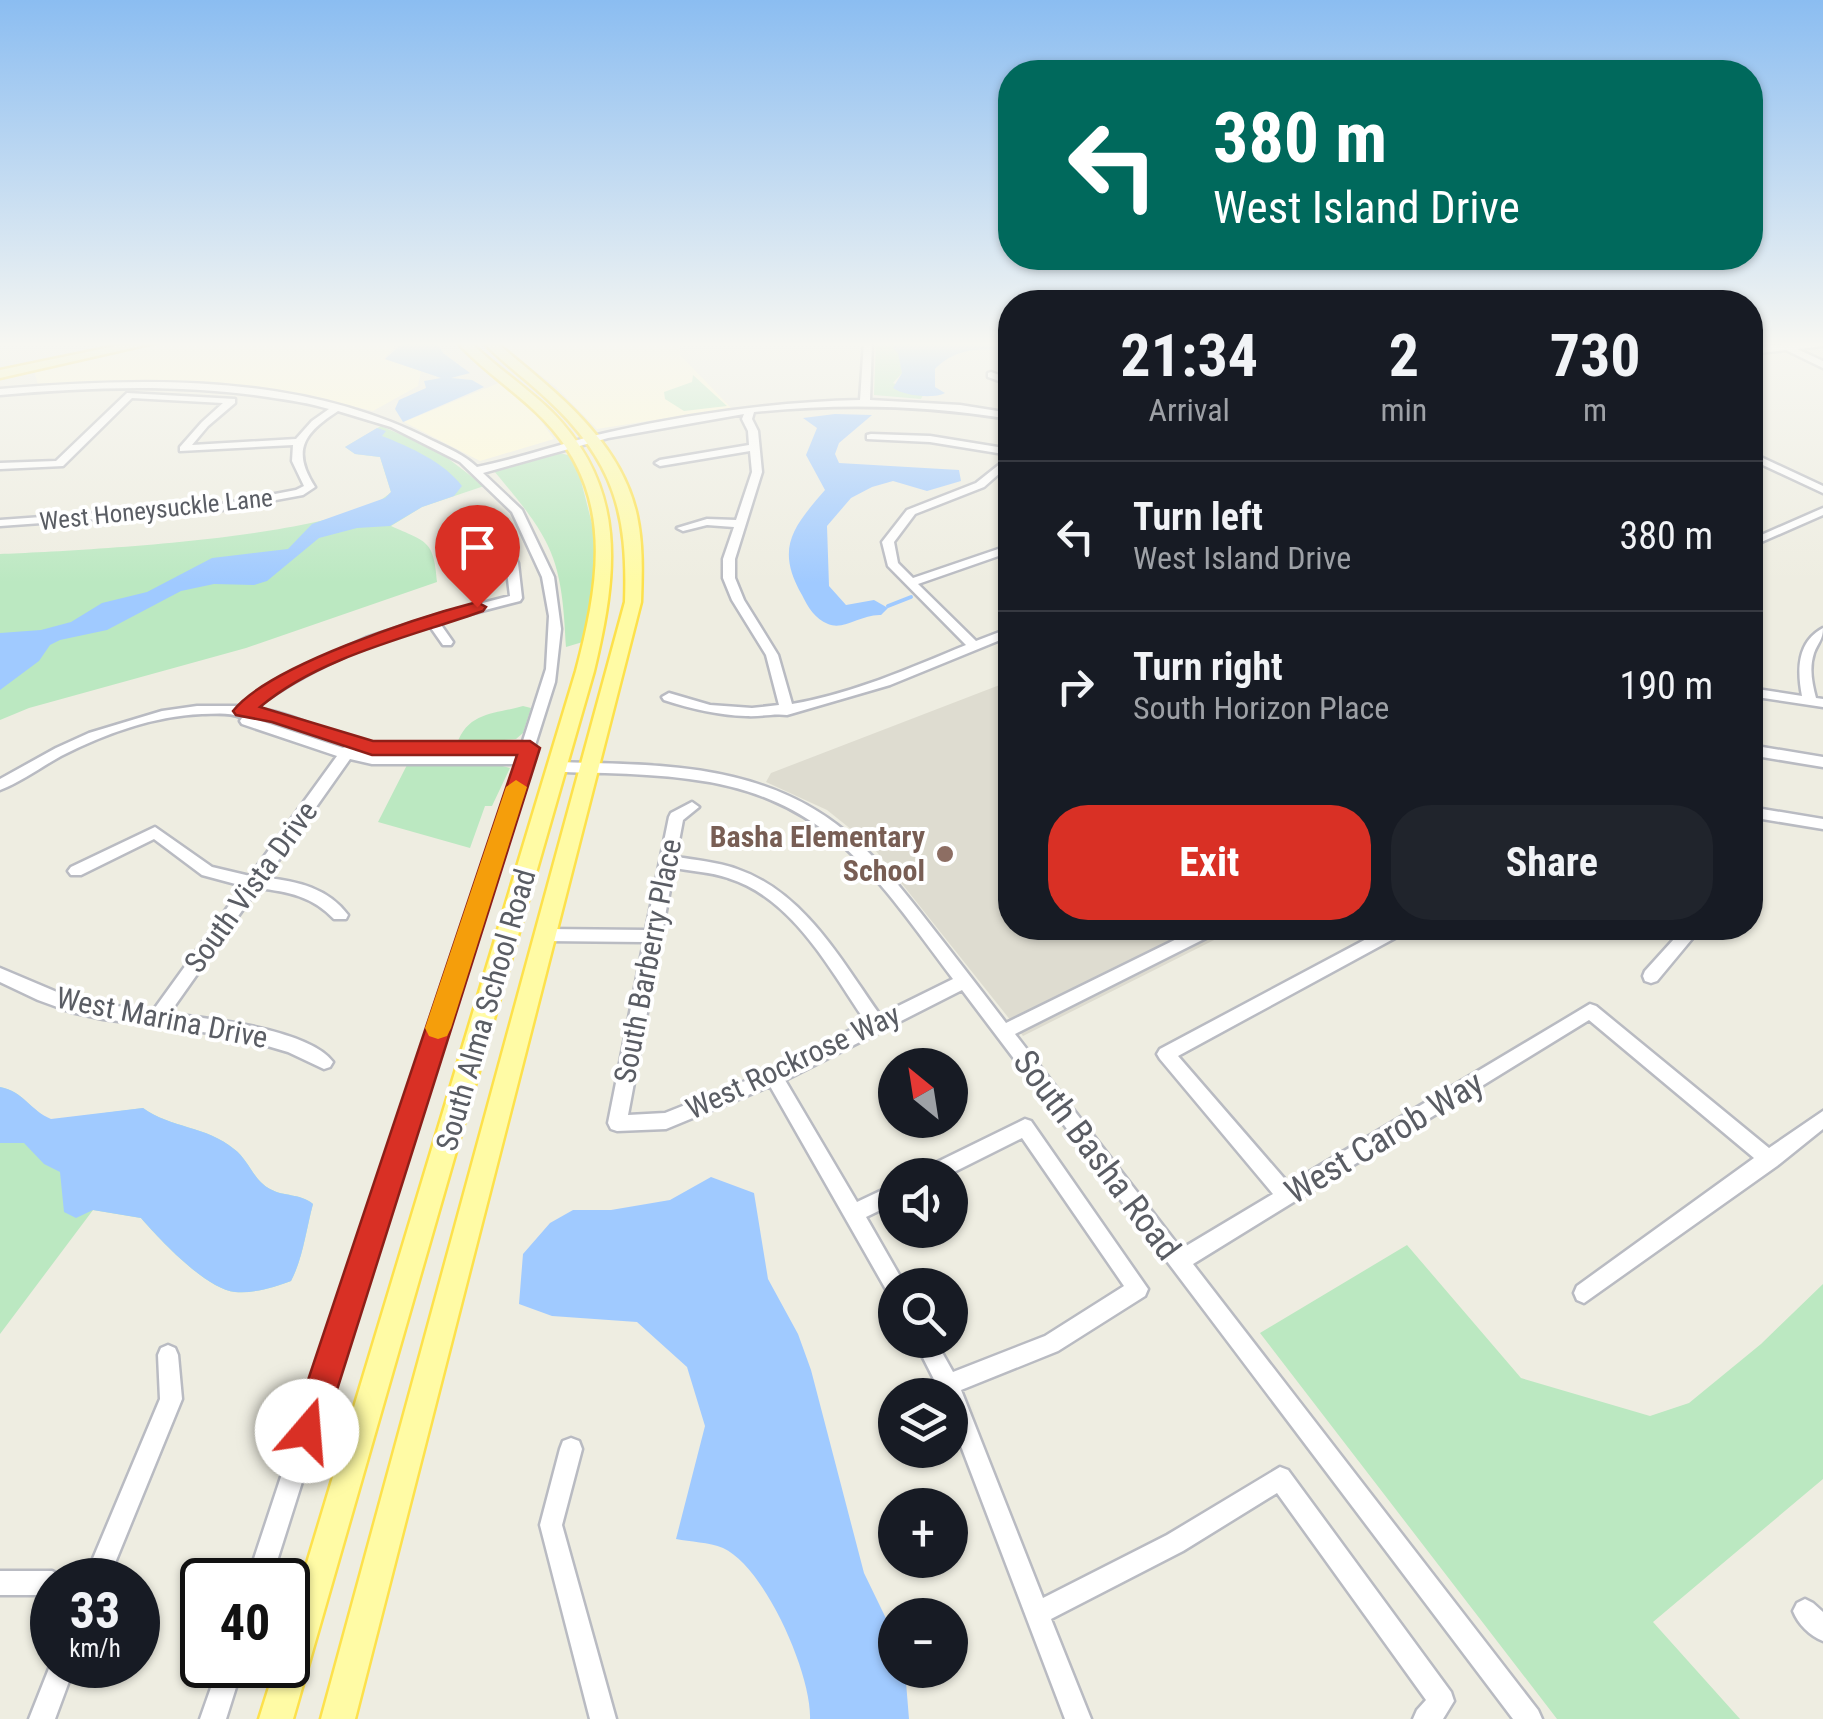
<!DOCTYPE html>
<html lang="en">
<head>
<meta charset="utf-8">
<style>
  :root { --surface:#171b24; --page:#20242c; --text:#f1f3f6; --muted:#9ea1a6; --line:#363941; --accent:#d93025 }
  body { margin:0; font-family:"Roboto Condensed",sans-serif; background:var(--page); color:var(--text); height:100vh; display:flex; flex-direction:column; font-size:38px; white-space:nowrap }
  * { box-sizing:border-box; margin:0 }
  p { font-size:32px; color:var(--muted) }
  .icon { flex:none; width:55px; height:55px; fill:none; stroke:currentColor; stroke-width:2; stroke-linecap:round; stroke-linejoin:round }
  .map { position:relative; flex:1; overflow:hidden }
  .side { position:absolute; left:998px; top:290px; width:765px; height:650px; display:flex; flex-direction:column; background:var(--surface); border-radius:40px; box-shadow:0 2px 8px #0004 }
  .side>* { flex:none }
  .top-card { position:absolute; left:998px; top:60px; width:765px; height:210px; border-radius:40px; box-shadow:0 2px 8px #0004; background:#00695c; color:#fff; overflow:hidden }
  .needle { width:65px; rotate:330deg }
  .tools { position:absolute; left:878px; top:1048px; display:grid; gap:20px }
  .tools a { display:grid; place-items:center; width:90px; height:90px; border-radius:50%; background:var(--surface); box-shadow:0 2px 8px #0004; font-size:50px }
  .speed { position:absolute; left:30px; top:1558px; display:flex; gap:20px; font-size:50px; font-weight:700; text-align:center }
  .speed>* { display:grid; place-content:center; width:130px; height:130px; border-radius:50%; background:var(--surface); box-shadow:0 2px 8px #0004; line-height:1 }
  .speed small { font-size:25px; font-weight:400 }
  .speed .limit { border:5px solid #111; border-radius:15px; background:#fff; color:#111 }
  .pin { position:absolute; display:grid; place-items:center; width:85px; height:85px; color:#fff; margin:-102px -42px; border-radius:50% 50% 50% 0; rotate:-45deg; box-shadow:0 0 10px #0007 }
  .pin .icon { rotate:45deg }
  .me { position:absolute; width:110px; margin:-55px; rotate:18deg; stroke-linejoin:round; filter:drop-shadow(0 0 8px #0008) }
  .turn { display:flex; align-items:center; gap:35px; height:210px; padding:0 50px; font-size:45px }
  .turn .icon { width:130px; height:130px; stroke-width:2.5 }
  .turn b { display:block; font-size:70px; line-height:85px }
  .eta { display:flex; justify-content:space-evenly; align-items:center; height:170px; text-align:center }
  .eta b { font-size:60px; font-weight:700; line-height:70px }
  .button { display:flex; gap:20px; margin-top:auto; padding:20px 50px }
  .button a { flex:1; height:115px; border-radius:40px; background:var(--accent); color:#fff; font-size:40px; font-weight:700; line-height:115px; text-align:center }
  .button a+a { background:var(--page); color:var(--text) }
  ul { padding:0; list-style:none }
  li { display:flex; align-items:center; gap:30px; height:150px; padding:0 50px; border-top:2px solid var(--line) }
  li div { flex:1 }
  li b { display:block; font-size:38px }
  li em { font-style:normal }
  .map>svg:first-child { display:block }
</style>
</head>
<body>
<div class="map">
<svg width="1823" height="1719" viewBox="0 0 1823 1719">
  <rect width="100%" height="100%" fill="#eeede1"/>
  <!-- commercial -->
  <path fill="#fffad5" d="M173,342h225l-14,17 37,12 -3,15 -45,25 -72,-17 -80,-10 -99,-3 -84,4 -4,-15z
    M497,342h183v13l51,53 -134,21 -41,-42z
    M501,382l29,24 24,33 -74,22 -76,-39z"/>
  <!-- education -->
  <path fill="#dedcd0" d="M1010,681v247h228l-215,108 -151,-190 -45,-36 -61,-28 5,-9z"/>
  <!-- green -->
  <path fill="#bbe8c1" d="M876,342h21l5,31 -9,10 30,12 -2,4 -47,-4z
    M693,375l34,31 -43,5 -19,-12 -1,-7 28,-10z
    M381,426l56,24 47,36 -62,21 -31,19c35,16 43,13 46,56l-191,66 -217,60 -29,12v-166c72,-3 347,-16 391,-62l-11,-35 -25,-3 -10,-7z
    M555,452l13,3 11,18 20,78 -13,90 -20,6c-4,-91 -14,-107 -72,-176z
    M523,706l8,2 -8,25 -7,6 -59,5c11,-33 40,-30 66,-38z
    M408,763l87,1 15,4 -18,38h-7l-15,42 -92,-26z
    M0,1087c23,4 31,24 51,33l92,-12c27,20 64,18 91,41 15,11 19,31 36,40 14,8 30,4 43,15 -7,26 -10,54 -22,77 -16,6 -38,13 -56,11 -29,-3 -75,-52 -94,-74l-48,-8 -93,124z
    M1407,1245l114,133 129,38 39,-13 72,-59 62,-60v195l-170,143 87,97h-183l-297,-386z"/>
  <!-- water -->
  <path fill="#a0caff" d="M404,342h33l6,11 27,20 -19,5 21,2 12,7 -81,35 -8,-13 4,-9 27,-12 -2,-7 17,-3 -56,-19z
    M897,342h113v9c-26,-4 -56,-3 -75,18v18l10,6c-11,6 -41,3 -52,-5l9,-15 -4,-20 -5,-5z
    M835,414l37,1 -33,28 -4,11 4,9 120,7 2,11 -34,10 -34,-10 -21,6 -21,11 -24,28 2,60 17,19 28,-5 14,8 -7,7c-20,-1 -37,16 -53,9 -13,-5 -20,-17 -26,-29 -27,-47 -9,-68 23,-105l-19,-35 11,-27 -14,-10z
    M377,428l9,3 -4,5c28,11 62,26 80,50l-8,10 -32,11 -32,19 -33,2 -38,10 -52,43 -13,4 -40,-1 -33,7 -74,39 -47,10 -10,5 -11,16 -39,29v-57l41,-3 30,-8 31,-19 45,-11 65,-34 76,-9 24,-25 73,-26 6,-6 -11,-35 -25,-3 -10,-7z
    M0,1087c23,4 31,24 51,32l92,-11c27,20 64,18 91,41 15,11 19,31 36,40 14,8 30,4 43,15 -7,26 -10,54 -22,77 -16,6 -38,13 -56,11 -29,-3 -75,-52 -94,-74l-48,-8 -17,8 -12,-6 -4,-40 -16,-8 -20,-21h-24z
    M711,1177l43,16 14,86 30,55 13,36 53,203 31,64v33h10l4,49h-99c2,-44 -45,-152 -87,-171 -14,-6 -33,-6 -47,-9l29,-113 -18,-59 -50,-45 -85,-6 -33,-12 4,-50 27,-31 23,-13h38l59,-10z"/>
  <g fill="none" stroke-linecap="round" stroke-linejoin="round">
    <!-- stream -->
    <path stroke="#a0caff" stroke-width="4" d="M888,606l23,-9"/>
    <defs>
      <path id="minor" d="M864,342h8l-2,58 90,5 50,8v6c-86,-14 -169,-16 -256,-7l-2,7 6,12 4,41 -27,87v19l9,22 34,55 14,49c60,-10 118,-36 174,-59l-78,-79 -6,-24 25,-32 69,-27 34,-27v8l-26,23 -69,27 -21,28 4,21 15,15 97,-33v7l-92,32 58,57 34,-13v8l-120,49 -103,30c-13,-2 -27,2 -41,1 -29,-1 -54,-7 -82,-16l-2,-3 7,-4 41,12 42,3 27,-3 -13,-50 -34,-55 -9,-22v-19l11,-32 -27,-2 -24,6 -6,-3 30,-9 29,1 16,-48 -2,-21 -90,15 -5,-3 5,-3 89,-15 -1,-14 -6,-12 2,-5 -136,24 -125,35 39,37 32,67 7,52 -6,53 -284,898h-24l269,-816h-144l-22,-5 -84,119c31,3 62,10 82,37l-2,4h-12c-22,-23 -45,-27 -76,-31l-89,126c39,4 141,16 164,48l-3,5 -6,2 -36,-17 -55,-16 -130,-17 -32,-7 -33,-12 -38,-18v-14l71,30 81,14 91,-126 -41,-11 -48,-36 -73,36h-10l-3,-4 3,-4 84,-40 57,40 38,9 87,-120 -95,-32 -2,-3 2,-3h10l91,30 4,-2c-33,-10 -72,-35 -107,-29 -10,-5 -25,-3 -38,-3 -48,2 -98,20 -141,42 -20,11 -40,26 -61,34v-11l56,-31 33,-15 73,-22 35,-5h43l56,-36 70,-32 74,-24 70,-18 -4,-33 -13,-28 -15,-8 6,-3 18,7 16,32 4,35 -2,3 -81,21 14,20 -2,3h-8l-14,-20c-62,19 -122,44 -174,83 39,5 73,27 112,34 51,10 104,3 155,2l24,-75 3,-53 -7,-39 -30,-65 -52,-50 -69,-35 -53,-16c-34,22 -47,39 -23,76l-12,8 -81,15 -222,16v-6l222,-16 74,-14 8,-4 -12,-25 1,-16 -113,6v-4l22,-25 21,-19 -91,-5 -69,68 -63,3v-6l56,-2 71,-68 108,6v4l-27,23 -16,19 104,-6 16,-18 17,-12c-20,-6 -40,-9 -61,-12 -89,-13 -178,-10 -268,-2v-6c143,-12 301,-16 431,51 17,8 33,15 46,27 45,-9 88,-25 133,-35 83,-19 166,-30 250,-32zM355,748l35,6 -35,-3z
        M1807,342h16v4l-26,3 26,12v7l-37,-18 -36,4v-6z
        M991,372l19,7v6l-22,-8v-4z
        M871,434l59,2 80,13v6l-80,-13 -63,-3v-4z
        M1750,452l73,34v7l-73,-34z
        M1823,508v7l-73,32v-7z
        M1823,628c0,12 -5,14 -9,25 -5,15 -2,30 2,45l7,1v8l-73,-11v-8l52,8c-5,-26 -5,-54 21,-68z
        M1750,745l73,12v10l-73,-12z
        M557,762c58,2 119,1 176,15 96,23 140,74 198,149 25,32 50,64 75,97l193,-95h21l-2,4 -203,102 166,215 92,-55 -113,-135 -3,-5 3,-5 227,-121h21l-2,4 -228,124 111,128 301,-180 6,2 173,142 54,-37v18l-46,37 -193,137 -7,-3 -3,-7 3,-7 177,-128 -165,-138 -396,244 345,446 4,9h-29l-551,-729 -177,90 72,122 38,-18v19l-29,14 39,68h-10v11l-7,-3 -118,-207 -104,43 -49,2 -6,-2 -3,-6 36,-181 -99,-1 -6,-2 -2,-4 2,-4 6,-2 101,1 23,-113 2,-4 21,-11 7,5 -16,13 -7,37c20,3 41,5 61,12 67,23 104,91 143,146l73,-36c-77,-102 -125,-183 -264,-200 -28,-4 -56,-5 -84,-6 -17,-1 -36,1 -53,-3l-2,-3zM674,868c17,3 37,4 54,10 65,20 102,92 138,144l-98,50 -103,41 -37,2z
        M1750,807l73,12v10l-73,-12z
        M1684,928h17l-44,53 -6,2 -6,-2 -2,-5 2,-5z
        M1025,1119l6,2 117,168 -3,7 -87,55 -97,39 82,208 124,-63 113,-68 8,3 163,222 3,9 -11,18h-30l4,-9 9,-10 -149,-207 -94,58 -132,68 40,100h-26l-115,-302v-22h-8l-28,-55h21l18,32 92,-36 79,-50 -102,-148 -74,37h-27l2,-6z
        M168,1345l7,3 3,7 4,44 -74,181h-24l76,-181 -2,-44 3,-7z
        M571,1438l8,3 3,8 -20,76 54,194h-26l-50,-194 20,-76 3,-8z
        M0,1571h52l8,4 3,5h-11v15h-52z
        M1805,1599l8,4 10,9v29c-13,-5 -25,-17 -30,-30l4,-8z
        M52,1661v4h23l-20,54h-26z
        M219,1665h24l-17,54h-26z"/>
      <path id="major" d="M135,342h23l-158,36v-8z
        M457,342h13c26,25 56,45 82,70 76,77 65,163 42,259l-301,1048h-34l17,-54h12v-39l288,-955c24,-91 39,-178 -33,-252 -27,-28 -60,-48 -86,-77z
        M483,342h13c56,48 125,97 141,174 6,28 5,57 4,86l-286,1117h-34l304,-1117c3,-89 -11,-141 -78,-203 -20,-19 -44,-36 -64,-57z"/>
    </defs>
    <!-- minor casing -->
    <use href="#minor" stroke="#b9bbc2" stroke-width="5"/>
    <!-- major casing -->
    <use href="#major" stroke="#fde14c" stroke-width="5"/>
    <!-- minor -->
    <use href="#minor" fill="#fff" fill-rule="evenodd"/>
    <!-- major -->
    <use href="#major" fill="#fffba5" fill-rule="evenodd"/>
  </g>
  <!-- sky -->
  <linearGradient id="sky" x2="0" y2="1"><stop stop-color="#8bbdf1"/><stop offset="0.59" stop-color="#f7f7f2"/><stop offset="1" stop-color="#f7f7f2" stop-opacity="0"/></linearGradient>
  <rect width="1823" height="583" fill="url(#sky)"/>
  <!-- route -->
  <path fill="#d93025" stroke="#8d1f18" stroke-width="2.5" d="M477,602l9,5 -3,4c-73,26 -162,45 -223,96l113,34h157l10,7 -216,683 -5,11 -12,5 -11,-5 -5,-11 226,-676h-145l-100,-33 -36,-7 -3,-4c35,-45 186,-94 244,-109z"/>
  <!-- slow -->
  <path fill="#f59e0b" d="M516,780l11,7 -76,241 -4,8 -9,3 -9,-3 -4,-8 81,-241z"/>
  <!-- markers -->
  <circle fill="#8d6e63" stroke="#fff" stroke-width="4" cx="945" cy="854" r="10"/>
  <g text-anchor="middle" stroke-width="8" stroke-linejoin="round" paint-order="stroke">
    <!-- far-street labels -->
    <g font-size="25" fill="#5a5d64" stroke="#fff">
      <text transform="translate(156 509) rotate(-6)" y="9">West Honeysuckle Lane</text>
    </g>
    <!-- education labels -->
    <g font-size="30" font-weight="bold" fill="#785e54" stroke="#fff" text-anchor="end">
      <text x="925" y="847">Basha Elementary<tspan x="925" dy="34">School</tspan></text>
    </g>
    <!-- street labels -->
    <g font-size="30" fill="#5a5d64" stroke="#fff">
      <text transform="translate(251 887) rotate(-54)" y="10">South Vista Drive</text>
      <text transform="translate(648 961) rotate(-79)" y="10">South Barberry Place</text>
      <text transform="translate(486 1010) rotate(-74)" y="10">South Alma School Road</text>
      <text transform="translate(162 1018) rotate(11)" y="10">West Marina Drive</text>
      <text transform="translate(793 1062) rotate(-25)" y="10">West Rockrose Way</text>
    </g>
    <!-- near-street labels -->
    <g font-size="35" fill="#5a5d64" stroke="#fff">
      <text transform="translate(1384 1137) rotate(-31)" y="12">West Carob Way</text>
      <text transform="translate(1097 1155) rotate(53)" y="12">South Basha Road</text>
    </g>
  </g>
</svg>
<div class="tools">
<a><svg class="needle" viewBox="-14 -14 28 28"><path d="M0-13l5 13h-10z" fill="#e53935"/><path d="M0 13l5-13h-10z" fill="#9ea1a6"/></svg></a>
<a><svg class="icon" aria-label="sound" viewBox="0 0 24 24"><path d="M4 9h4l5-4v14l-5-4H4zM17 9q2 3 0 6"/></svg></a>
<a><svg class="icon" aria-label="search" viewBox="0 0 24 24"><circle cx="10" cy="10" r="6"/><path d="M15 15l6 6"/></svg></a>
<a><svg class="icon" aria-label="layers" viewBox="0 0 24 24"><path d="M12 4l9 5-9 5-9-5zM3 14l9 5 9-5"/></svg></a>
<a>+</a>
<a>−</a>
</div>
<div class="speed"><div>33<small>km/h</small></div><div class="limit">40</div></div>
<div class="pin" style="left:477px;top:607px;background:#d93025"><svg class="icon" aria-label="arrive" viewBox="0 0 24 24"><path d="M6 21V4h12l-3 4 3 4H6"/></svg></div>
<svg class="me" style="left:307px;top:1431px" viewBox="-20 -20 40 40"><circle r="19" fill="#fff"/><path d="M0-13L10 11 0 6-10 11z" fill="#d93025"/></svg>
<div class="top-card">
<div class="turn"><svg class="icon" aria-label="left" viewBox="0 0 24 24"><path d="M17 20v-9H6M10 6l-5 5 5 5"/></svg><div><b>380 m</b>West Island Drive</div></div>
</div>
<section class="side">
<div class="eta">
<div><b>21:34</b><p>Arrival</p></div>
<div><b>2</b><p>min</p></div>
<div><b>730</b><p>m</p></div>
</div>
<ul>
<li><svg class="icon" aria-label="left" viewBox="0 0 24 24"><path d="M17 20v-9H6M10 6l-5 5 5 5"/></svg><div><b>Turn left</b><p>West Island Drive</p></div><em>380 m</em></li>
<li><svg class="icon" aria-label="right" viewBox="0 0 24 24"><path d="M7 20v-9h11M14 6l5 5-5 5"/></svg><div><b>Turn right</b><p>South Horizon Place</p></div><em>190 m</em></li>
</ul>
<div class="button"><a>Exit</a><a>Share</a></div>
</section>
</div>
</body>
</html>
